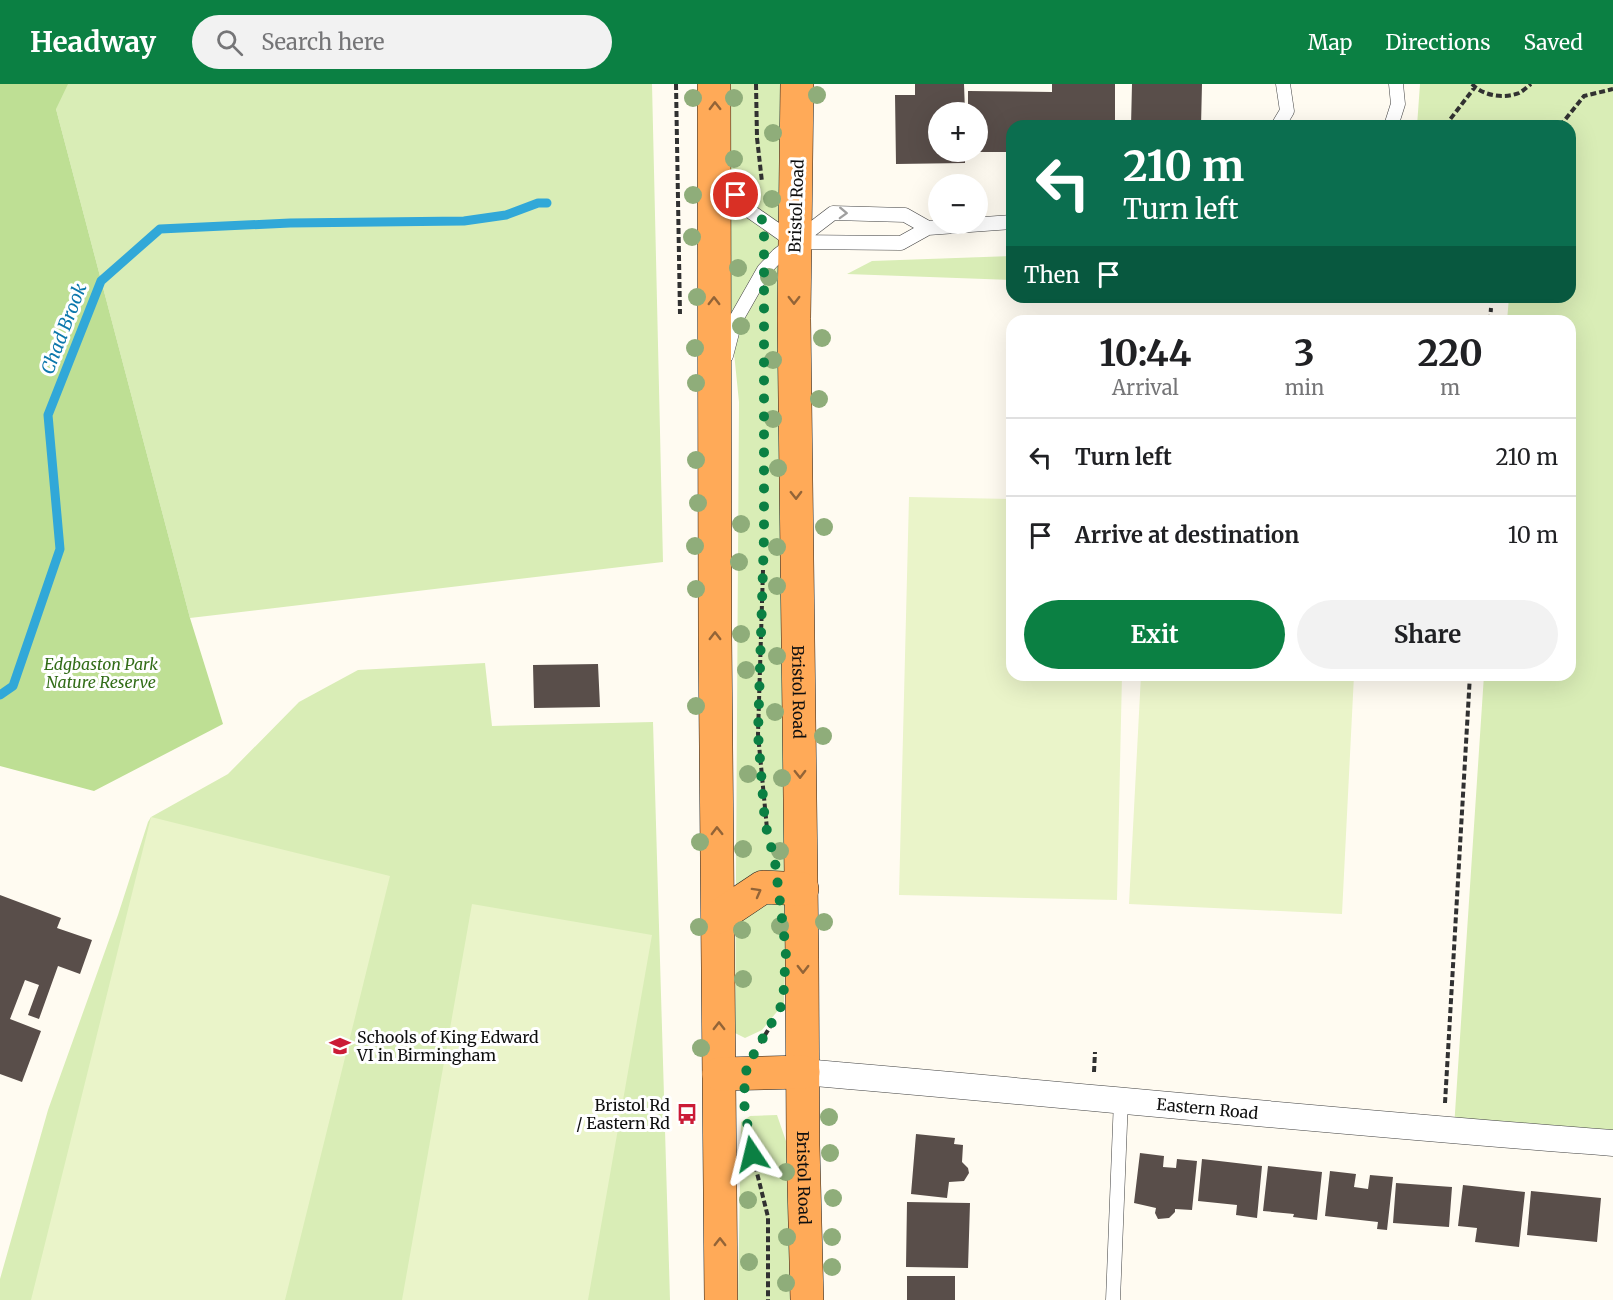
<!DOCTYPE html>
<html lang="en">
<head>
<meta charset="utf-8">
<style>
  :root { --surface:#fff; --page:#f2f2f2; --text:#202124; --muted:#757577; --line:#e0e0e0; --accent:#0b8043 }
  body { margin:0; font-family:Merriweather,serif; background:var(--page); color:var(--text); height:100vh; display:flex; flex-direction:column; font-size:22px; white-space:nowrap }
  * { box-sizing:border-box; margin:0 }
  p { font-size:20px; color:var(--muted) }
  .icon { flex:none; width:33px; height:33px; fill:none; stroke:currentColor; stroke-width:2; stroke-linecap:round; stroke-linejoin:round }
  .map { position:relative; flex:1; overflow:hidden }
  .drawer { position:absolute; left:1006px; top:231px; width:570px; height:366px; display:flex; flex-direction:column; background:var(--surface); border-radius:18px; box-shadow:0 6px 24px #0002 }
  .drawer>* { flex:none }
  .banner { position:absolute; left:1006px; top:36px; width:570px; height:183px; border-radius:18px; box-shadow:0 6px 24px #0002; background:#0b6e4f; color:#fff; overflow:hidden }
  .fabs { position:absolute; left:928px; top:18px; display:grid; gap:12px }
  .fabs a { display:grid; place-items:center; width:60px; height:60px; border-radius:50%; background:var(--surface); box-shadow:0 6px 24px #0002; font-size:30px }
  .pin { position:absolute; display:grid; place-items:center; width:51px; height:51px; color:#fff; margin:-26px; border:3px solid #fff; border-radius:50%; box-shadow:0 2px 6px #0007 }
  .me { position:absolute; width:66px; margin:-33px; rotate:350deg; stroke-linejoin:round; filter:drop-shadow(0 0 4px #0008) }
  .turn { display:flex; align-items:center; gap:21px; height:126px; padding:0 18px; font-size:27px }
  .turn .icon { width:78px; height:78px; stroke-width:2.5 }
  .turn b { display:block; font-size:42px; line-height:51px }
  .then { display:flex; align-items:center; height:57px; padding:0 18px; background:#0003; gap:12px; font-size:22px }
  .eta { display:flex; justify-content:space-evenly; align-items:center; height:102px; text-align:center }
  .eta b { font-size:36px; font-weight:700; line-height:42px }
  .button { display:flex; gap:12px; margin-top:auto; padding:12px 18px }
  .button a { flex:1; height:69px; border-radius:36px; background:var(--accent); color:#fff; font-size:24px; font-weight:700; line-height:69px; text-align:center }
  .button a+a { background:var(--page); color:var(--text) }
  ul { padding:0; list-style:none }
  li { display:flex; align-items:center; gap:18px; height:78px; padding:0 18px; border-top:2px solid var(--line) }
  li div { flex:1 }
  li b { display:block; font-size:22px }
  li em { font-style:normal }
  header { display:flex; align-items:center; gap:36px; box-sizing:border-box; height:84px; padding:0 30px; background:var(--accent); color:#fff }
  header strong { font-size:28px }
  nav { display:flex; gap:33px; margin-inline-start:auto; font-size:21px }
  .search { width:420px; height:54px; background:var(--page); display:flex; align-items:center; gap:15px; box-sizing:border-box; padding:0 21px; border-radius:33px; color:var(--muted); font-size:22px }
  .map>svg:first-child { display:block }
</style>
</head>
<body>
<header>
<strong>Headway</strong>
<div class="search"><svg class="icon" aria-label="search" viewBox="0 0 24 24"><circle cx="10" cy="10" r="6"/><path d="M15 15l6 6"/></svg>Search here</div>
<nav><a>Map</a><a>Directions</a><a>Saved</a></nav>
</header>
<div class="map">
<svg width="1613" height="1216" viewBox="0 0 1613 1216">
  <rect width="100%" height="100%" fill="#fffbf1"/>
  <!-- green -->
  <path fill="#d9edb6" d="M5,0h647l11,478 -473,56 -134,-509z
    M726,0h54l8,763 -4,156 -22,27 -17,8 -10,-5 4,-631 -8,-79z
    M1420,0h193v1050l-159,-6 30,-453h86v-354h-63l2,-24h61v-171h-153z
    M1012,172v24l-165,-6 25,-13z
    M485,579l7,63 161,-4 17,578h-670v-21l48,-169 70,-195 30,-93 3,-5 77,-43 71,-72 59,-32z
    M777,1031l11,32 3,153h-53l3,-178 9,-6z"/>
  <!-- forest -->
  <path fill="#bedf94" d="M0,0h68l-12,25 134,509 33,106 -129,67 -94,-25z"/>
  <!-- pitch -->
  <path fill="#eaf4c9" d="M909,413l103,2v176h110l-5,225 -218,-5z
    M1141,591h213l-12,239 -213,-10z
    M151,733l239,59 -105,424h-254z
    M472,820l180,31 -64,365h-186z"/>
  <g fill="none" stroke-linecap="round" stroke-linejoin="round">
    <!-- stream -->
    <path stroke="#31a8d8" stroke-width="9" d="M0,611l13,-9 47,-137 -12,-134 53,-134 59,-52 130,-6 174,-2 42,-6 32,-12h9"/>
  </g>
  <!-- building -->
  <path fill="#594e4a" d="M915,0h49l1,28h-26v40h26v11l-69,1 -1,-69h20z
    M1052,0h63v42h-103v26h-34v-40h-10v-21l84,1z
    M1132,0h70l-1,42h-70z
    M598,580l2,43 -66,1 -1,-43z
    M0,811l61,23 -4,10 35,12 -12,34 -22,-8 -19,53 -11,-4 11,-30 -14,-5 -15,39 31,12 -19,51 -22,-8z
    M916,1050l39,4 -1,6 9,1 -1,17 6,6 1,5 -5,8 -15,1 -2,16 -36,-4z
    M1140,1069l24,3 -1,11 13,1 1,-9 20,2 -5,49 -17,-1v3l-6,6 -11,1 -3,-6 1,-5 -22,-5z
    M1202,1075l60,7 -5,52 -21,-3 1,-10 -39,-4z
    M1268,1082l54,6 -5,48 -24,-3 1,-3 -31,-3z
    M1330,1087l26,3 -2,13 14,2 2,-14 23,2 -6,53 -10,-1 1,-7 -53,-6z
    M1396,1099l56,4 -3,40 -56,-4z
    M1463,1101l62,7 -6,55 -44,-5 2,-14 -19,-2z
    M1531,1107l70,7 -4,44 -70,-7z
    M907,1118l63,1 -2,65 -62,-1z
    M907,1192h48v24h-48z"/>
  <g fill="none" stroke-linecap="round" stroke-linejoin="round">
    <defs>
      <path id="service" d="M1278,42l9,-15 -4,-27
        M1391,42l7,-22 -2,-20
        M720,89l27,36 47,33 107,1 27,-15 -23,-13 -72,-2 -55,42 -14,15 -29,51 -9,35
        M928,144l84,-6
        M1113,1216l8,-201"/>
      <g id="minor">
        <path id="s1" d="M803,988c270,23 540,51 810,71"/>
      </g>
      <g id="trunk">
        <path d="M714,0l1,552 6,664"/>
        <path id="s2" d="M797,0l-3,235 8,639 1,187 4,155"/>
        <path d="M718,833l45,-30 39,2"/>
        <path d="M719,990l84,-2"/>
      </g>
    </defs>
    <!-- service casing -->
    <use href="#service" stroke="#424242" stroke-width="15"/>
    <!-- minor casing -->
    <use href="#minor" stroke="#424242" stroke-width="27"/>
    <!-- trunk casing -->
    <use href="#trunk" stroke="#202020" stroke-width="34"/>
    <!-- path -->
    <path stroke="#313131" stroke-width="4" stroke-dasharray="6 3" stroke-linecap="butt" d="M676,0l4,230
      M756,0l1,54 5,44
      M1472,0c11,12 32,15 47,9 4,-2 8,-6 12,-9
      M1445,42l30,-39
      M1560,42l24,-30 29,-7
      M1490,237l1,-13
      M763,486l-5,164 9,95
      M760,959l10,-16
      M1094,988l1,-20
      M1445,1019l25,-428
      M753,1073l15,60v83"/>
    <!-- service -->
    <use href="#service" stroke="#fff" stroke-width="14"/>
    <!-- minor -->
    <use href="#minor" stroke="#fff" stroke-width="26"/>
    <!-- trunk -->
    <use href="#trunk" stroke="#ffaa58" stroke-width="33"/>
  </g>
  <!-- trees -->
  <g fill="#8fad7a">
    <circle cx="817" cy="11" r="9"/>
    <circle cx="693" cy="14" r="9"/>
    <circle cx="734" cy="14" r="9"/>
    <circle cx="773" cy="49" r="9"/>
    <circle cx="734" cy="75" r="9"/>
    <circle cx="693" cy="111" r="9"/>
    <circle cx="772" cy="115" r="9"/>
    <circle cx="692" cy="153" r="9"/>
    <circle cx="738" cy="184" r="9"/>
    <circle cx="769" cy="193" r="9"/>
    <circle cx="697" cy="213" r="9"/>
    <circle cx="741" cy="242" r="9"/>
    <circle cx="822" cy="254" r="9"/>
    <circle cx="695" cy="264" r="9"/>
    <circle cx="773" cy="276" r="9"/>
    <circle cx="696" cy="299" r="9"/>
    <circle cx="819" cy="315" r="9"/>
    <circle cx="773" cy="335" r="9"/>
    <circle cx="696" cy="376" r="9"/>
    <circle cx="778" cy="384" r="9"/>
    <circle cx="698" cy="419" r="9"/>
    <circle cx="741" cy="440" r="9"/>
    <circle cx="824" cy="443" r="9"/>
    <circle cx="695" cy="462" r="9"/>
    <circle cx="777" cy="463" r="9"/>
    <circle cx="739" cy="478" r="9"/>
    <circle cx="777" cy="502" r="9"/>
    <circle cx="696" cy="505" r="9"/>
    <circle cx="741" cy="550" r="9"/>
    <circle cx="777" cy="572" r="9"/>
    <circle cx="746" cy="586" r="9"/>
    <circle cx="696" cy="622" r="9"/>
    <circle cx="775" cy="628" r="9"/>
    <circle cx="823" cy="652" r="9"/>
    <circle cx="748" cy="690" r="9"/>
    <circle cx="782" cy="694" r="9"/>
    <circle cx="700" cy="758" r="9"/>
    <circle cx="743" cy="765" r="9"/>
    <circle cx="780" cy="767" r="9"/>
    <circle cx="824" cy="838" r="9"/>
    <circle cx="780" cy="842" r="9"/>
    <circle cx="699" cy="843" r="9"/>
    <circle cx="742" cy="846" r="9"/>
    <circle cx="743" cy="895" r="9"/>
    <circle cx="701" cy="964" r="9"/>
    <circle cx="829" cy="1033" r="9"/>
    <circle cx="830" cy="1069" r="9"/>
    <circle cx="786" cy="1088" r="9"/>
    <circle cx="833" cy="1114" r="9"/>
    <circle cx="748" cy="1116" r="9"/>
    <circle cx="787" cy="1153" r="9"/>
    <circle cx="832" cy="1153" r="9"/>
    <circle cx="749" cy="1178" r="9"/>
    <circle cx="832" cy="1183" r="9"/>
    <circle cx="786" cy="1199" r="9"/>
  </g>
  <!-- one-way arrows -->
  <defs><path id="oneway-chevron" d="M-2-3.5L2.5 0L-2 3.5" fill="none" stroke-width="1.6" stroke-linecap="round" stroke-linejoin="round" transform="scale(1.5)"/></defs>
  <g stroke="#936437">
    <use href="#oneway-chevron" transform="translate(715 22) rotate(-91)"/>
    <use href="#oneway-chevron" transform="translate(794 216) rotate(90)"/>
    <use href="#oneway-chevron" transform="translate(714 217) rotate(-90)"/>
    <use href="#oneway-chevron" transform="translate(796 411) rotate(89)"/>
    <use href="#oneway-chevron" transform="translate(715 552) rotate(-90)"/>
    <use href="#oneway-chevron" transform="translate(800 690) rotate(89)"/>
    <use href="#oneway-chevron" transform="translate(717 747) rotate(-91)"/>
    <use href="#oneway-chevron" transform="translate(757 808) rotate(-29)"/>
    <use href="#oneway-chevron" transform="translate(803 885) rotate(90)"/>
    <use href="#oneway-chevron" transform="translate(719 942) rotate(-90)"/>
    <use href="#oneway-chevron" transform="translate(720 1158) rotate(-90)"/>
  </g>
  <use stroke="#9f9f9f" href="#oneway-chevron" transform="translate(843 129) rotate(2)"/>
  <g fill="none" stroke-linecap="round" stroke-linejoin="round">
    <!-- route -->
    <path stroke="#0b8043" stroke-width="10" stroke-dasharray="0 18" d="M736,111l11,14 17,12v315l-6,198 7,89 10,39 11,89 -3,52 -32,56 -6,15 -1,29 8,51"/>
  </g>
  <!-- icons -->
  <defs>
    <symbol id="school-bare" viewBox="-9 -9 18 18"><path d="M0-5L7-2L0 1L-7-2ZM-4 1L0 2.5L4 1V4Q0 6-4 4Z" fill="#cb1b36" stroke="#fff" stroke-width="2.5" paint-order="stroke"/></symbol>
    <symbol id="bus-bare" viewBox="-9 -9 18 18"><path d="M-5-6H5V4H4V6H2V4H-2V6H-4V4H-5ZM-3.5-4V0h7V-4ZM-3.5 1.2v1.5H-2V1.2ZM2 1.2v1.5H3.5V1.2Z" fill="#cb1b36" stroke="#fff" stroke-width="2.5" paint-order="stroke"/></symbol>
  </defs>
  <g fill-rule="evenodd">
    <use href="#school-bare" x="325" y="947" width="30" height="30"/>
    <use href="#bus-bare" x="672" y="1015" width="30" height="30"/>
  </g>
  <g text-anchor="middle" stroke-width="6" stroke-linejoin="round" paint-order="stroke">
    <!-- street labels -->
    <g font-size="16" fill="#0f0f0f" stroke="#fff">
      <text transform="translate(796 122) rotate(-88)" y="6">Bristol Road</text>
      <text dy="6" stroke="none"><textPath href="#s2" startOffset="608">Bristol Road</textPath></text>
      <text dy="6" stroke="none"><textPath href="#s1" startOffset="406">Eastern Road</textPath></text>
      <text dy="6" stroke="none"><textPath href="#s2" startOffset="1094">Bristol Road</textPath></text>
    </g>
    <!-- park labels -->
    <g font-size="16" font-style="italic" fill="#336d19" stroke="#fff">
      <text x="101" y="586">Edgbaston Park<tspan x="101" dy="18">Nature Reserve</tspan></text>
    </g>
    <!-- poi labels -->
    <g font-size="16" fill="#0f0f0f" stroke="#fff" text-anchor="start">
      <text x="357" y="959">Schools of King Edward<tspan x="357" dy="18">VI in Birmingham</tspan></text>
      <text x="670" y="1027" text-anchor="end">Bristol Rd<tspan x="670" dy="18">/ Eastern Rd</tspan></text>
    </g>
    <!-- water labels -->
    <g font-size="18" font-style="italic" fill="#0d78ac" stroke="#fff">
      <text transform="translate(64 245) rotate(-69)" y="6">Chad Brook</text>
    </g>
  </g>
</svg>
<div class="fabs">
<a>+</a>
<a>−</a>
</div>
<div class="pin" style="left:736px;top:111px;background:#d93025"><svg class="icon" aria-label="arrive" viewBox="0 0 24 24"><path d="M6 21V4h12l-3 4 3 4H6"/></svg></div>
<svg class="me" style="left:752px;top:1070px" viewBox="-20 -20 40 40"><path d="M0-17L14 15 0 8-14 15z" fill="#0b8043" stroke="#fff" stroke-width="4"/></svg>
<div class="banner">
<div class="turn"><svg class="icon" aria-label="left" viewBox="0 0 24 24"><path d="M17 20v-9H6M10 6l-5 5 5 5"/></svg><div><b>210 m</b>Turn left</div></div>
<div class="then">Then<svg class="icon" aria-label="arrive" viewBox="0 0 24 24"><path d="M6 21V4h12l-3 4 3 4H6"/></svg></div>
</div>
<section class="drawer">
<div class="eta">
<div><b>10:44</b><p>Arrival</p></div>
<div><b>3</b><p>min</p></div>
<div><b>220</b><p>m</p></div>
</div>
<ul>
<li><svg class="icon" aria-label="left" viewBox="0 0 24 24"><path d="M17 20v-9H6M10 6l-5 5 5 5"/></svg><div><b>Turn left</b></div><em>210 m</em></li>
<li><svg class="icon" aria-label="arrive" viewBox="0 0 24 24"><path d="M6 21V4h12l-3 4 3 4H6"/></svg><div><b>Arrive at destination</b></div><em>10 m</em></li>
</ul>
<div class="button"><a>Exit</a><a>Share</a></div>
</section>
</div>
</body>
</html>
